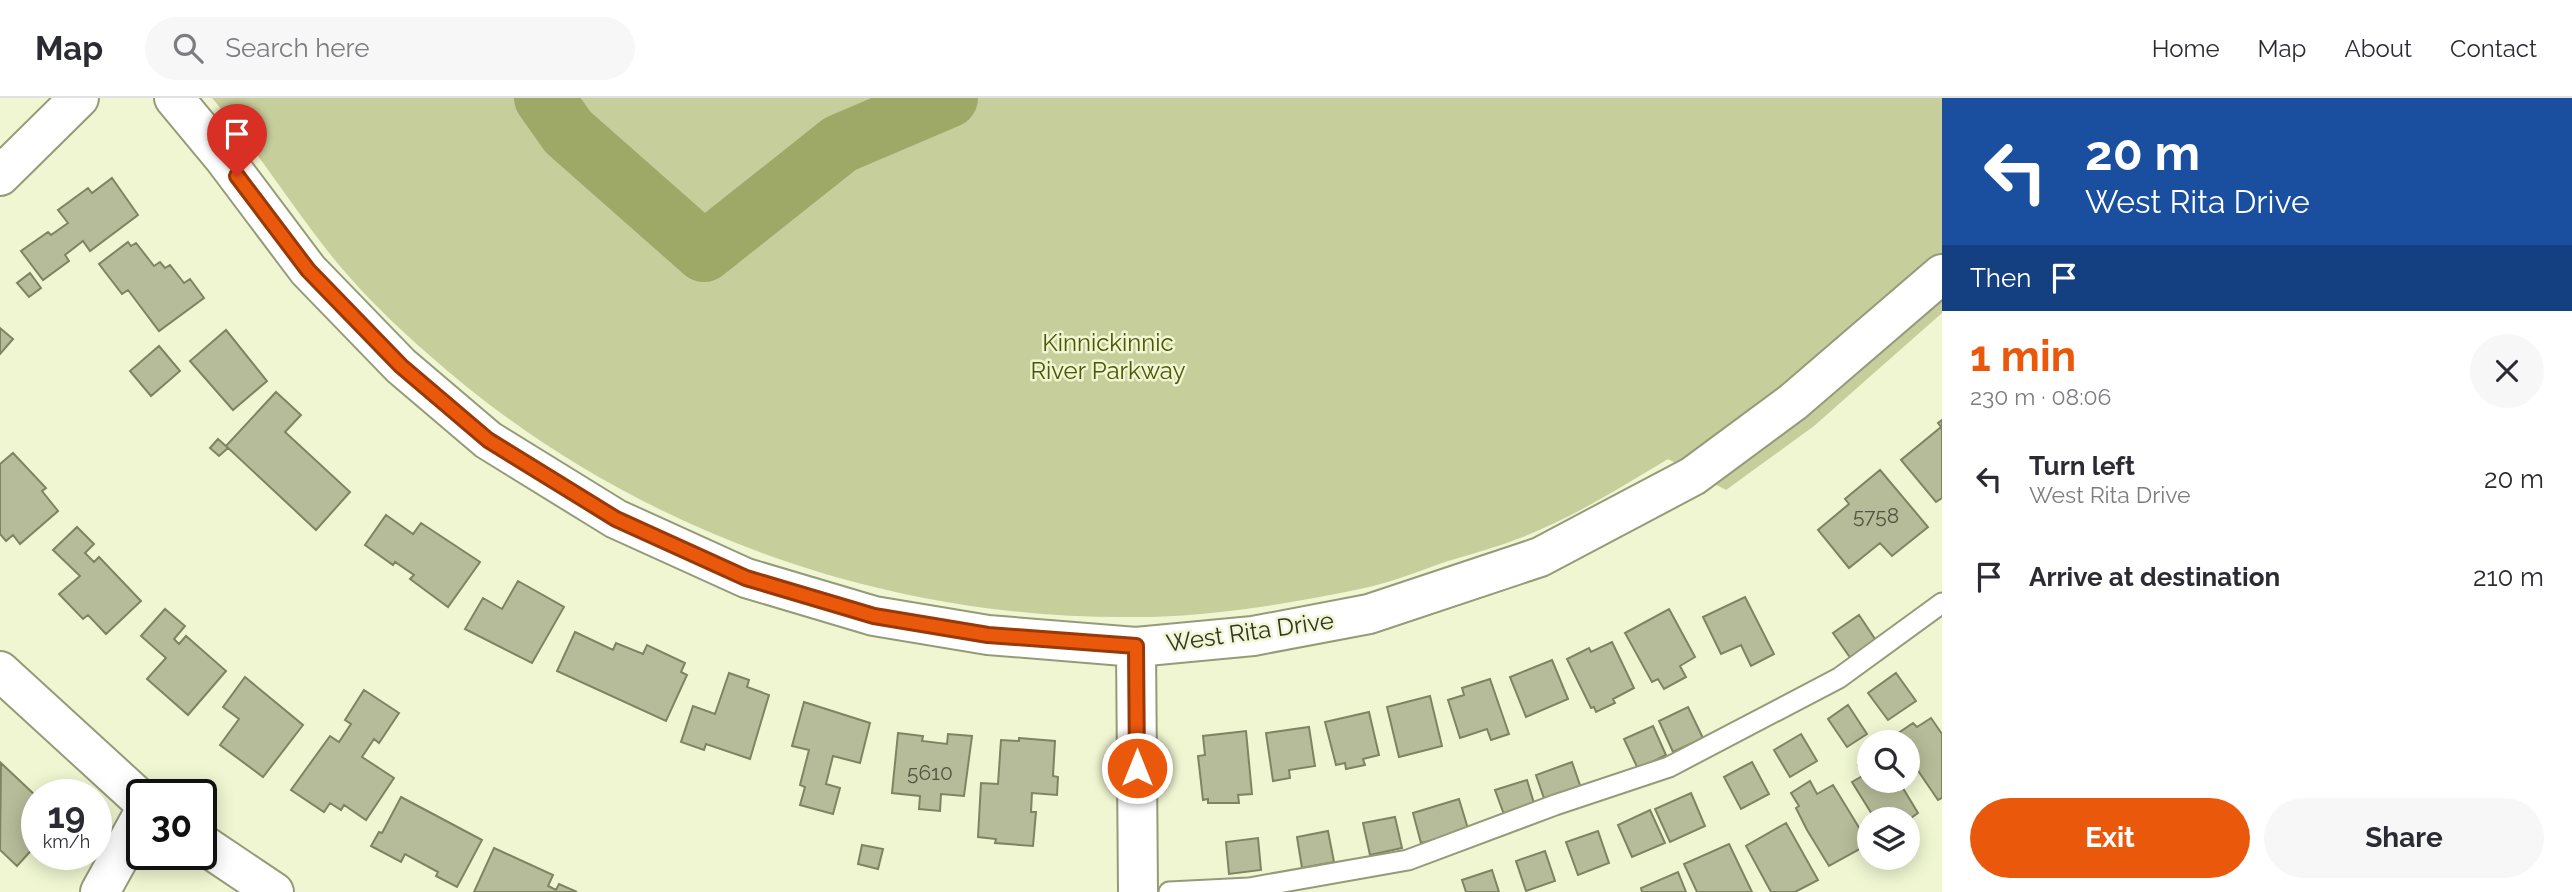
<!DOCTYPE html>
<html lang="en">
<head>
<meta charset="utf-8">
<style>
  :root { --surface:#fff; --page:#f7f7f7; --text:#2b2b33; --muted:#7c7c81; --line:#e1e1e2; --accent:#ea580c }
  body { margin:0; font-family:Raleway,sans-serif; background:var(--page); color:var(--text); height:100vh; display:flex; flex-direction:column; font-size:26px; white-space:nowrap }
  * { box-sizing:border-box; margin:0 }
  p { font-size:23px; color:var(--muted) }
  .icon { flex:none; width:38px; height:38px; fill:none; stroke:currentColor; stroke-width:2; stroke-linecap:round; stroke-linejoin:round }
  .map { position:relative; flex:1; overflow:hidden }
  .details { display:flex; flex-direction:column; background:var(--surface); width:630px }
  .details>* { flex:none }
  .banner { background:#1a4fa0; color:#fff; overflow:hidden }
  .buttons { position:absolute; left:1857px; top:632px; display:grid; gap:14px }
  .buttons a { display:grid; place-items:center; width:63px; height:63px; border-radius:50%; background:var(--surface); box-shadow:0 4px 18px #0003; font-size:35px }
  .speed { position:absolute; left:21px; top:681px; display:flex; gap:14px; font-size:35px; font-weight:700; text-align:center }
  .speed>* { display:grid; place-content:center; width:91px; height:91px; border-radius:50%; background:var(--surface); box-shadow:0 4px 18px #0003; line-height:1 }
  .speed small { font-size:18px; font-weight:400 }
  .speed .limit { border:4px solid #111; border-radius:10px; background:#fff; color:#111 }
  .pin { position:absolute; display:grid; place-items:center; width:60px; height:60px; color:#fff; margin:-72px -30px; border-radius:50% 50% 50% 0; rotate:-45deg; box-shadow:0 0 7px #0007 }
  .pin .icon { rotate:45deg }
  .me { position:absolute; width:77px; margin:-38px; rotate:0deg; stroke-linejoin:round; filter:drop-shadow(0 0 5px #0008) }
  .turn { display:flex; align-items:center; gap:24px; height:147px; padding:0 28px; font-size:32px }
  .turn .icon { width:91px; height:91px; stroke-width:2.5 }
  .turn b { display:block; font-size:49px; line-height:60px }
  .then { display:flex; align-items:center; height:66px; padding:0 28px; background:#0003; gap:14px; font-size:26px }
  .round { display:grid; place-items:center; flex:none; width:74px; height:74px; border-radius:37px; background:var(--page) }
  .headline { display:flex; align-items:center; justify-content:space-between; height:119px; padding:0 28px }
  h1 { font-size:42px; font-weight:700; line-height:52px; color:var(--accent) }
  .cta { display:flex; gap:14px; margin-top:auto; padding:14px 28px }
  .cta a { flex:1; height:80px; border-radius:42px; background:var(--accent); color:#fff; font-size:28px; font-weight:700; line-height:80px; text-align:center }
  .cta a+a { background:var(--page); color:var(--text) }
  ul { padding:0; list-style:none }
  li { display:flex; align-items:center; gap:21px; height:98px; padding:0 28px }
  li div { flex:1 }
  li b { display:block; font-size:26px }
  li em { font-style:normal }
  header { display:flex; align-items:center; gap:42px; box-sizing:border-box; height:98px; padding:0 35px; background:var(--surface); border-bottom:2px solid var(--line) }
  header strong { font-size:33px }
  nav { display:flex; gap:38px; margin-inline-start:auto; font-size:24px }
  .search { width:490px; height:63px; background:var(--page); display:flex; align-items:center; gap:18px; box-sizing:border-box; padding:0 24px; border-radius:38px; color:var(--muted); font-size:26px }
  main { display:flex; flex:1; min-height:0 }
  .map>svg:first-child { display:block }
</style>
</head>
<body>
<header>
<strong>Map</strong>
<div class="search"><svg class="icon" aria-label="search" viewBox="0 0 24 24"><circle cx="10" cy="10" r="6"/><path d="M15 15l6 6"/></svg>Search here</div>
<nav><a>Home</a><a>Map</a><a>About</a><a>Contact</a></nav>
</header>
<main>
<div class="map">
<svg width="1942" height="794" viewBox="0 0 1942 794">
  <rect width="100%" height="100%" fill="#eff6d1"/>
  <!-- green -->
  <path fill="#c6ce9c" d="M212,0h1730v215l-128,113 -88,64 -58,-31c-48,29 -96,59 -148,79 -23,9 -48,16 -72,23 -29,10 -58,22 -88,28 -73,15 -150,28 -225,28 -258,3 -514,-91 -707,-263 -31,-27 -63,-58 -89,-89 -45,-54 -81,-115 -127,-167z"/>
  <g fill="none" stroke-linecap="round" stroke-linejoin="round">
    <!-- river -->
    <path stroke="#9ea867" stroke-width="60" d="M544,0l24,34 136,120 136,-108 108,-46"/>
  </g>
  <!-- building -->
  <path fill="#b6bc99" stroke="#7e8362" stroke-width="2" d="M112,80l26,37 -48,36 -7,-10 -18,14 4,6 -26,19 -22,-29 27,-19 3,3 17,-12 -10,-13 30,-22 4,5z
    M128,144l3,4 5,-3 18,23 6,-4 5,6 5,-3 14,18 6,-4 14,19 -45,33 -31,-41 -6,4 -23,-30z
    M30,175l11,15 -12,9 -12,-14z
    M0,230l13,11 -13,15z
    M226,232l41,51 -34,29 -43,-49z
    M159,248l21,25 -29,25 -21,-25z
    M276,294l25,23 -16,17 65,60 -34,38 -90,-84z
    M1942,322v78l-6,4 -35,-42 40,-33 -3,-4z
    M218,341l10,9 -9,8 -9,-8z
    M13,355l33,35 -4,3 16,20 -38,33 -7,-9 -7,6 -6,-7v-70z
    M1880,372l48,57 -36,29 -12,-13 -31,25 -31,-38 31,-26 -4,-5z
    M386,417l27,19 8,-11 59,39 -32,45 -38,-28 4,-4 -19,-13 -2,3 -28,-20z
    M77,429l17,17 -9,9 9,9 5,-5 42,44 -35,33 -18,-19 -5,4 -24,-25 21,-18 -27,-26z
    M518,483l46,26 -32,56 -67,-34 18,-31 19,11z
    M1745,499l29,57 -23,12 -10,-21 -20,9 -18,-37z
    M165,511l20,17 -11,13 5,5 7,-8 40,35 -38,44 -41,-36 19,-21 -25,-22z
    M1669,511l26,48 -15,9 6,11 -22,12 -6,-10 -6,3 -27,-49z
    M1859,517l18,27 -26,17 -18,-26z
    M575,534l38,18 3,-7 27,11 4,-9 38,18 -4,9 6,3 -21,46 -109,-50z
    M1612,544l22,46 -21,11 2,4 -19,9 -2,-5 -3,1 -24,-49 22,-11 2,4z
    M1552,562l16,39 -42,18 -16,-40z
    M729,575l20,7 -2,7 22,8 -19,64 -44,-15 -2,6 -23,-8 12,-36 22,8z
    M1896,575l20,28 -28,19 -20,-27z
    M245,579l58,48 -40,52 -43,-32 19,-26 -16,-12z
    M1490,581l19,55 -18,6 -4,-11 -27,9 -12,-38 16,-5 -2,-7z
    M364,592l35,23 -20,30 -5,-4 -12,18 32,21 -28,42 -22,-15 -3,5 -11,-7 -6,9 -33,-22 39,-54 9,6 12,-18 -6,-4z
    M1430,598l12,50 -43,11 -12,-50z
    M804,604l66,21 -10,40 -27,-7 -7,28 14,4 -7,26 -33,-9 5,-18 -5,-2 9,-35 -17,-4z
    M1848,607l19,29 -20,13 -19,-28z
    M1688,609l15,31 -30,14 -14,-31z
    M1369,614l10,43 -16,4 2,6 -19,4 -1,-6 -9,2 -11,-43z
    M1931,620l11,16v64l-4,2 -30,-44v-14h-10l-4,-6 19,-13 4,4z
    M1653,628l13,29 -28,14 -14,-30z
    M1309,629l6,39 -26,4 1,8 -17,3 -7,-48z
    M1246,633l6,63 -14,1 1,8h-31v-4l-5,1 -5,-44 7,-1 -2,-19z
    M898,635l25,3 -1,5 25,3 1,-10 24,2 -8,60 -23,-2 -1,17 -21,-2 1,-13 -28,-3z
    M1801,636l16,27 -27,16 -16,-27z
    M1019,640l36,3 -2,35 5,1 -1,18 -25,-2 -1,19h5l-3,34 -38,-3 1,-4 -18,-2 3,-54 17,1 3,-44 18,1z
    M1869,660v22h29l20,33 -10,7 -33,-1 -23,-37 12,-7 -6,-10z
    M1572,664l11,32 -36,13 -11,-32z
    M1752,664l17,32 -28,15 -17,-32z
    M1,665l36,34 -5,8 5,5v34l-20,22 -17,-16z
    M1527,682l9,30 -30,10 -11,-30z
    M1810,683l7,13 16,-9 36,59 -40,22 -22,-36 -11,-22 3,-2 -8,-13z
    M1691,695l14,33 -35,16 -15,-33z
    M401,699l81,43 -25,47 -21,-11 2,-4 -33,-18 -4,8 -30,-16 8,-14 3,1z
    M1459,701l10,33 -48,11 -8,-30z
    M1650,712l15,33 -33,14 -14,-32z
    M1395,719l7,31 -32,7 -7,-32z
    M1786,725l32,57 -23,12h-24l-25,-46z
    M1328,733l6,31 -32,6 -5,-31z
    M1598,733l11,32 -31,12 -12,-33z
    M1258,740l3,32 -32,4 -3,-32z
    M1729,746l23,48h-55l-13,-28z
    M862,747l21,4 -5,20 -20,-5z
    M494,750l59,27 -5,11 8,4 3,-6 18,8h-103z
    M1545,753l10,30 -29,10 -10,-30z
    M1492,772l7,22h-33l-4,-12z
    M1678,774l8,20h-44l-1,-4z"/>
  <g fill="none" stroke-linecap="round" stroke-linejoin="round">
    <defs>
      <path id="service" d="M1169,794l80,-4 159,-28 147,-55 114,-38 170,-89 103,-75"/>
      <path id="minor" d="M174,0l49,59 85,113 93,96 87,74 128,79 130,59 128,38 114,19 148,12 117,-11 116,-22 171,-57 153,-81 100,-74 149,-128
        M0,78l79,-78
        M1136,549l2,245
        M0,573l142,130
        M201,745l73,49
        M100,794l42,-76"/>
    </defs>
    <!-- service casing -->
    <use href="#service" stroke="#959b79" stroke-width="23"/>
    <!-- minor casing -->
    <use href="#minor" stroke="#959b79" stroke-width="42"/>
    <!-- service -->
    <use href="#service" stroke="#fff" stroke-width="19"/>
    <!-- minor -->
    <use href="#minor" stroke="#fff" stroke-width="38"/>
  </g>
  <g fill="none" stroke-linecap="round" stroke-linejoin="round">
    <defs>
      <path id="route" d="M237,78l71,94 93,96 87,74 128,79 130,59 128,38 114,19 148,11 1,122"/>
    </defs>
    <!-- route casing -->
    <use href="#route" stroke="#983908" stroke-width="18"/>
    <!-- route -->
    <use href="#route" stroke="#ea580c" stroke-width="12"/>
  </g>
  <g text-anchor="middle" stroke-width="5" stroke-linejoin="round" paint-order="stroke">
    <!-- number labels -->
    <g font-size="21" fill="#525542">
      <text x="1876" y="425">5758</text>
      <text x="930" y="682">5610</text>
    </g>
    <!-- park labels -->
    <g font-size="24" fill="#4d5506" stroke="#eff6d1">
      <text x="1108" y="253">Kinnickinnic<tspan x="1108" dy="28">River Parkway</tspan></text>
    </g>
    <!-- street labels -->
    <g font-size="24" fill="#313325" stroke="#eff6d1">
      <text transform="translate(1250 534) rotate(-8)" y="8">West Rita Drive</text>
    </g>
  </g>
</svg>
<div class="buttons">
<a><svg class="icon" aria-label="search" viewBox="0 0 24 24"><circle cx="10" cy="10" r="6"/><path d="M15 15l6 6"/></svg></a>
<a><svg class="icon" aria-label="layers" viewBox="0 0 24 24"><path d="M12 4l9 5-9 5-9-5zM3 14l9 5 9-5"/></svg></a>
</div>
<div class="speed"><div>19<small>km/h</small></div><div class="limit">30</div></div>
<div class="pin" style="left:237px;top:78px;background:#d93025"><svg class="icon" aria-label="arrive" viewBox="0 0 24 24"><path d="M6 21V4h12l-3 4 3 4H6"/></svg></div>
<svg class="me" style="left:1137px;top:670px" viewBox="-20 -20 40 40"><circle r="17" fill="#ea580c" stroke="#fff" stroke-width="3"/><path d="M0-11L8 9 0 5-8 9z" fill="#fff"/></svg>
</div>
<section class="details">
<div class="banner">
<div class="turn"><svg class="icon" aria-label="left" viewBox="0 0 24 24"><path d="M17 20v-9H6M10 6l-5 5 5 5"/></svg><div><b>20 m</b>West Rita Drive</div></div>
<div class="then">Then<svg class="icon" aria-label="arrive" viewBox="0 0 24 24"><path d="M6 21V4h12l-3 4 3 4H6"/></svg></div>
</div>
<div class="headline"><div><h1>1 min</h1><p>230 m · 08:06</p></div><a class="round"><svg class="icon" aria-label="close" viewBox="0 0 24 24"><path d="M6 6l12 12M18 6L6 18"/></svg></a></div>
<ul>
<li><svg class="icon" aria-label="left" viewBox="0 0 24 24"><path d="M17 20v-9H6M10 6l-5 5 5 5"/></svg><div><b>Turn left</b><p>West Rita Drive</p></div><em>20 m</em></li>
<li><svg class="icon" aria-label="arrive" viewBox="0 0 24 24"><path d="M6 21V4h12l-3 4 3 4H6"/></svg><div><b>Arrive at destination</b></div><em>210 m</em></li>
</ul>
<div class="cta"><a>Exit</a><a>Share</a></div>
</section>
</main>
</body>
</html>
